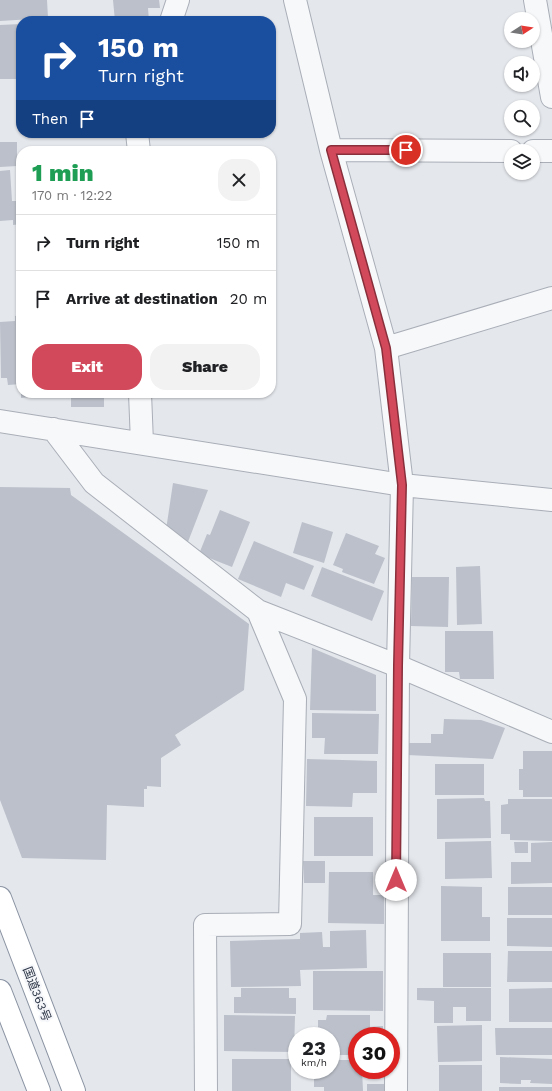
<!DOCTYPE html>
<html lang="en">
<head>
<meta charset="utf-8">
<style>
  :root { --surface:#fff; --page:#f2f2f2; --text:#202124; --muted:#757577; --line:#e0e0e0; --accent:#d1495b }
  body { margin:0; font-family:"Work Sans","Noto Sans JP",sans-serif; background:var(--page); color:var(--text); height:100vh; display:flex; flex-direction:column; font-size:15px; white-space:nowrap }
  * { box-sizing:border-box; margin:0 }
  p { font-size:13px; color:var(--muted) }
  .icon { flex:none; width:22px; height:22px; fill:none; stroke:currentColor; stroke-width:2; stroke-linecap:round; stroke-linejoin:round }
  .map { position:relative; flex:1; overflow:hidden }
  .side { position:absolute; left:16px; top:146px; width:260px; height:252px; display:flex; flex-direction:column; background:var(--surface); border-radius:16px; box-shadow:0 1px 3px #0004 }
  .side>* { flex:none }
  .top-card { position:absolute; left:16px; top:16px; width:260px; height:122px; border-radius:16px; box-shadow:0 1px 3px #0004; background:#1a4fa0; color:#fff; overflow:hidden }
  .needle { width:26px; rotate:78deg }
  .tools { position:absolute; left:504px; top:12px; display:grid; gap:8px }
  .tools a { display:grid; place-items:center; width:36px; height:36px; border-radius:50%; background:var(--surface); box-shadow:0 1px 3px #0004; font-size:20px }
  .speed { position:absolute; left:288px; top:1027px; display:flex; gap:8px; font-size:20px; font-weight:700; text-align:center }
  .speed>* { display:grid; place-content:center; width:52px; height:52px; border-radius:50%; background:var(--surface); box-shadow:0 1px 3px #0004; line-height:1 }
  .speed small { font-size:10px; font-weight:400 }
  .speed .limit { border:6px solid #d22; background:#fff; color:#111 }
  .pin { position:absolute; display:grid; place-items:center; width:34px; height:34px; color:#fff; margin:-17px; border:2px solid #fff; border-radius:50%; box-shadow:0 1px 4px #0007 }
  .me { position:absolute; width:44px; margin:-22px; rotate:0deg; stroke-linejoin:round; filter:drop-shadow(0 0 3px #0008) }
  .turn { display:flex; align-items:center; gap:14px; height:84px; padding:0 16px; font-size:18px }
  .turn .icon { width:52px; height:52px; stroke-width:2.5 }
  .turn b { display:block; font-size:28px; line-height:34px }
  .then { display:flex; align-items:center; height:38px; padding:0 16px; background:#0003; gap:8px; font-size:15px }
  .round { display:grid; place-items:center; flex:none; width:42px; height:42px; border-radius:16px; background:var(--page) }
  .overview { display:flex; align-items:center; justify-content:space-between; height:68px; padding:0 16px }
  h1 { font-size:24px; font-weight:800; line-height:30px; color:#1e9e55 }
  .button { display:flex; gap:8px; margin-top:auto; padding:8px 16px }
  .button a { flex:1; height:46px; border-radius:16px; background:var(--accent); color:#fff; font-size:16px; font-weight:800; line-height:46px; text-align:center }
  .button a+a { background:var(--page); color:var(--text) }
  ul { padding:0; list-style:none }
  li { display:flex; align-items:center; gap:12px; height:56px; padding:0 16px; border-top:1px solid var(--line) }
  li div { flex:1 }
  li b { display:block; font-size:15px }
  li em { font-style:normal }
  .map>svg:first-child { display:block }
</style>
</head>
<body>
<div class="map">
<svg width="552" height="1091" viewBox="0 0 552 1091">
  <rect width="100%" height="100%" fill="#e4e7ec"/>
  <!-- building -->
  <path fill="#bbc0ca" d="M0,0h47l1,18 -48,3z
    M113,0h46l1,8h-12l1,13h-34z
    M21,24v55h-21v-54z
    M0,142h17v24l-17,1z
    M10,170l2,31h9v23l-8,1v-5l-13,1v-50z
    M21,315v69l-13,1 -1,-7h-6l-1,-56 15,-1v-5z
    M21,393h24v2l-24,3z
    M71,393h33v14h-33z
    M173,483l35,7 -22,57 -20,-17z
    M0,487l70,1 1,7 178,129 -5,66 -69,45 6,10 -20,13v29l-14,-1v3h-3v18l-37,-2 -1,55 -84,-2 -22,-58z
    M220,510l30,12 -18,45 -33,-13 8,-20 3,1z
    M302,522l31,10 -9,31 -31,-10z
    M346,533l33,13 -4,8 10,4 -11,26 -32,-12 1,-3 -10,-4z
    M254,541l60,25 -10,24 -18,-7 -5,14 -43,-18z
    M480,566l2,58 -25,1 -1,-58z
    M322,567l62,24 -12,30 -61,-25z
    M412,577h37l-1,50 -37,-1z
    M445,631h48l1,48h-34l-1,-7h-14z
    M312,648l64,27v36l-66,-1z
    M312,713l67,1 -1,40h-54l1,-16h-13z
    M444,719l37,1 24,8 -12,31 -86,-4 1,-12h23v-9h12z
    M523,751h29v46h-29v-7h-4v-21h4z
    M307,759l70,2v32h-24l-1,14 -46,-1z
    M435,764h49v31h-49z
    M484,798l1,3h5l1,37 -54,1v-40z
    M508,799h44v42l-42,-1v-6h-9v-29l7,-1z
    M314,817h59v39h-59z
    M491,841l1,37 -47,1v-37z
    M514,842h14v11h-13z
    M552,842v41l-41,1v-22h20v-19z
    M303,861h22v22h-21z
    M329,872h44v23h11v29l-56,-1z
    M441,886l41,1v30h8v24h-49z
    M508,887h44v28h-44z
    M507,918h45v29l-45,-1z
    M366,930l1,38 -67,2 1,16 -70,1 -1,-46 70,-2v-6l22,-1 1,15h7v-16z
    M508,951h44v31h-45z
    M443,953h48v34h-48z
    M313,971h70v40l-70,-1z
    M241,988h48v10h7v16l-62,-1v-16h7z
    M417,988h74v33h-25v-14h-13v16h-19v-22l-17,-1z
    M552,988v34h-43v-33z
    M224,1015l71,1 -1,36 -70,-1z
    M327,1015h43v12l13,-1v10h-26v19h-26v-19h-13v-16h8z
    M482,1025v36l-44,1 -1,-36z
    M495,1028h57v27h-56z
    M500,1057l52,2v25l-22,-1 1,-3h-10v4l-21,-1z
    M232,1059h59v32h-59z
    M331,1060h26v10h5l1,21h-39v-4h-10v-17h17z
    M439,1065h43v26h-43z
    M367,1084h17v7h-17z
    M499,1087h53v4h-53z"/>
  <g fill="none" stroke-linecap="round" stroke-linejoin="round">
    <defs>
      <path id="minor" d="M295,0l36,150 55,198 16,137 -4,181 -2,425
        M535,0l17,97
        M171,21l7,-21
        M137,133l2,18
        M331,150l180,1
        M533,151h19
        M386,348l166,-50
        M140,393l2,50
        M0,421l402,64 150,15
        M53,429l41,54 164,128 140,55 154,66
        M206,1091l-1,-166 85,-1 5,-225 -37,-88"/>
      <path id="highway" d="M0,898l74,193
        M0,991l39,100"/>
    </defs>
    <!-- minor casing -->
    <use href="#minor" stroke="#a9aeb7" stroke-width="24"/>
    <!-- highway casing -->
    <use href="#highway" stroke="#8b94a3" stroke-width="24"/>
    <!-- minor -->
    <use href="#minor" stroke="#f7f8fa" stroke-width="22"/>
    <!-- highway -->
    <use href="#highway" stroke="#fff" stroke-width="22"/>
  </g>
  <g fill="none" stroke-linecap="round" stroke-linejoin="round">
    <defs>
      <path id="route" d="M396,880l2,-214 4,-181 -16,-137 -55,-198h75"/>
    </defs>
    <!-- route casing -->
    <use href="#route" stroke="#882f3b" stroke-width="10"/>
    <!-- route -->
    <use href="#route" stroke="#d1495b" stroke-width="7"/>
  </g>
  <g text-anchor="middle" stroke-width="4" stroke-linejoin="round" paint-order="stroke">
    <!-- street labels -->
    <g font-size="12" fill="#2b3445" stroke="#f4f6f9">
      <text transform="translate(37 994) rotate(69)" y="4">国道363号</text>
    </g>
  </g>
</svg>
<div class="tools">
<a><svg class="needle" viewBox="-14 -14 28 28"><path d="M0-13l5 13h-10z" fill="#e53935"/><path d="M0 13l5-13h-10z" fill="#757577"/></svg></a>
<a><svg class="icon" aria-label="sound" viewBox="0 0 24 24"><path d="M4 9h4l5-4v14l-5-4H4zM17 9q2 3 0 6"/></svg></a>
<a><svg class="icon" aria-label="search" viewBox="0 0 24 24"><circle cx="10" cy="10" r="6"/><path d="M15 15l6 6"/></svg></a>
<a><svg class="icon" aria-label="layers" viewBox="0 0 24 24"><path d="M12 4l9 5-9 5-9-5zM3 14l9 5 9-5"/></svg></a>
</div>
<div class="speed"><div>23<small>km/h</small></div><div class="limit">30</div></div>
<div class="pin" style="left:406px;top:150px;background:#d93025"><svg class="icon" aria-label="arrive" viewBox="0 0 24 24"><path d="M6 21V4h12l-3 4 3 4H6"/></svg></div>
<svg class="me" style="left:396px;top:880px" viewBox="-20 -20 40 40"><circle r="19" fill="#fff"/><path d="M0-13L10 11 0 6-10 11z" fill="#d1495b"/></svg>
<div class="top-card">
<div class="turn"><svg class="icon" aria-label="right" viewBox="0 0 24 24"><path d="M7 20v-9h11M14 6l5 5-5 5"/></svg><div><b>150 m</b>Turn right</div></div>
<div class="then">Then<svg class="icon" aria-label="arrive" viewBox="0 0 24 24"><path d="M6 21V4h12l-3 4 3 4H6"/></svg></div>
</div>
<section class="side">
<div class="overview"><div><h1>1 min</h1><p>170 m · 12:22</p></div><a class="round"><svg class="icon" aria-label="close" viewBox="0 0 24 24"><path d="M6 6l12 12M18 6L6 18"/></svg></a></div>
<ul>
<li><svg class="icon" aria-label="right" viewBox="0 0 24 24"><path d="M7 20v-9h11M14 6l5 5-5 5"/></svg><div><b>Turn right</b></div><em>150 m</em></li>
<li><svg class="icon" aria-label="arrive" viewBox="0 0 24 24"><path d="M6 21V4h12l-3 4 3 4H6"/></svg><div><b>Arrive at destination</b></div><em>20 m</em></li>
</ul>
<div class="button"><a>Exit</a><a>Share</a></div>
</section>
</div>
</body>
</html>
